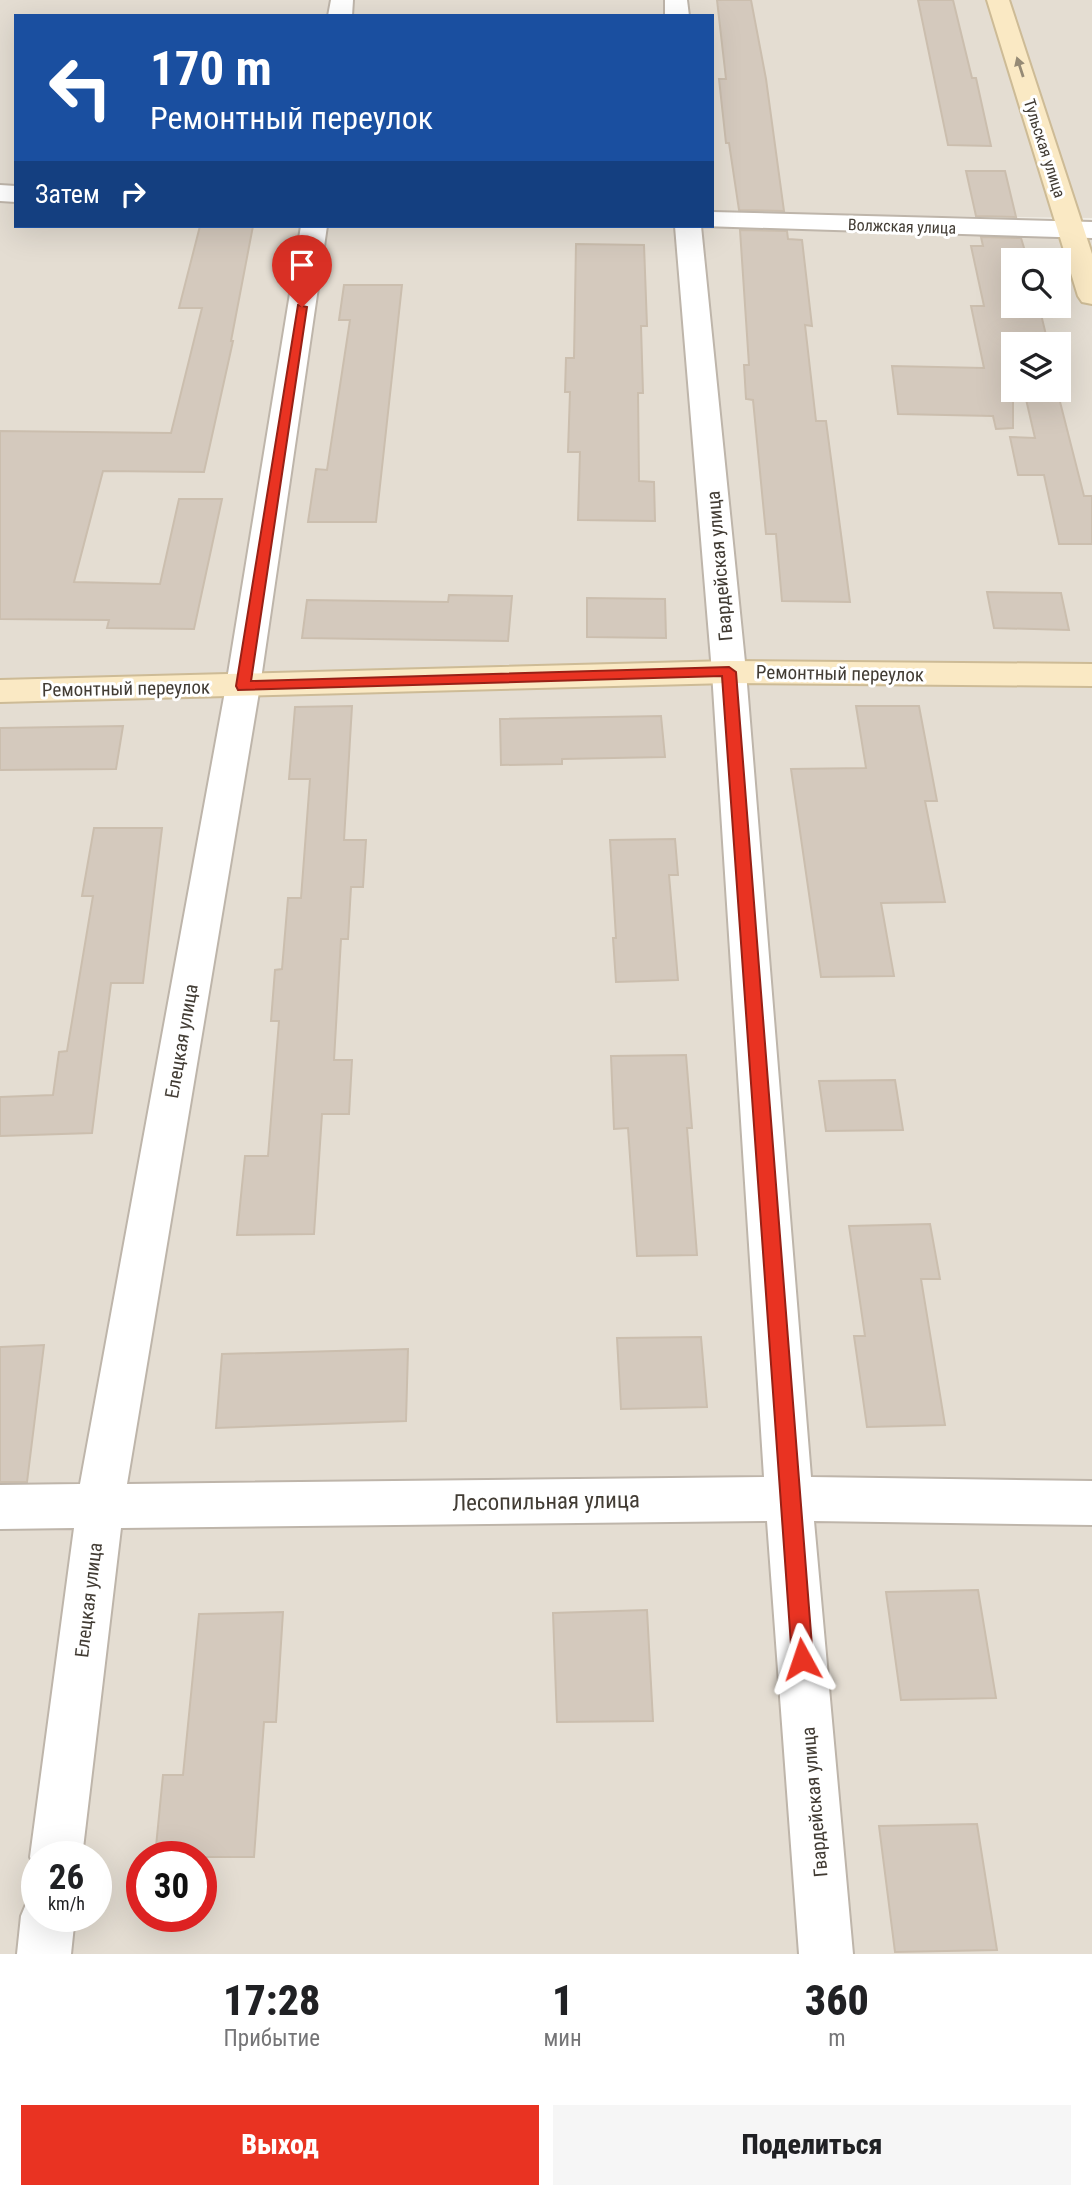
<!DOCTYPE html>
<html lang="ru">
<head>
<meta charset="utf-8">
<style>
  :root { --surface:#fff; --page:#f6f6f6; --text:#202124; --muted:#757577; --accent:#e93322 }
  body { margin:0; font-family:"Roboto Condensed",sans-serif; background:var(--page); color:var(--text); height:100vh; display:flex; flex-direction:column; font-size:26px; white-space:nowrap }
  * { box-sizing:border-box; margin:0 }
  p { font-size:23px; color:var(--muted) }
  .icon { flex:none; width:38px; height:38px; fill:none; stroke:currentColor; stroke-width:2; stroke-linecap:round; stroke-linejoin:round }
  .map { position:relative; height:1954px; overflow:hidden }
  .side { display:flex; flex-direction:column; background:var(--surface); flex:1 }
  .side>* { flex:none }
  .hud { position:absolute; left:14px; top:14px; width:700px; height:214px; border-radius:0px; box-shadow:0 7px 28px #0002; background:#1a4fa0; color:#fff; overflow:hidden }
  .buttons { position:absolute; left:1001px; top:248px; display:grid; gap:14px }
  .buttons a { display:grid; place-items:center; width:70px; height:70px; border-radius:0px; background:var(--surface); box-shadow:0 7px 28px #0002; font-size:35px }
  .speed { position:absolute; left:21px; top:1841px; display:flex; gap:14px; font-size:35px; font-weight:700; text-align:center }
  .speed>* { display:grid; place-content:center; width:91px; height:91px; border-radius:50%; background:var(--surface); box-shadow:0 7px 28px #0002; line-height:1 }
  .speed small { font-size:18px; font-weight:400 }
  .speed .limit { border:10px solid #d22; background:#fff; color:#111 }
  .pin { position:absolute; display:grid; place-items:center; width:60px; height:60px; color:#fff; margin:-72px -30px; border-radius:50% 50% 50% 0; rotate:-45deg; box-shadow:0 0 7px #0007 }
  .pin .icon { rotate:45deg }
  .me { position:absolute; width:77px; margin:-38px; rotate:355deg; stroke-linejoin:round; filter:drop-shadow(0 0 5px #0008) }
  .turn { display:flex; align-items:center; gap:24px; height:147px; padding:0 21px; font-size:32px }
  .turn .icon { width:91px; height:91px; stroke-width:2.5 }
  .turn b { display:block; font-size:49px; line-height:60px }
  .then { display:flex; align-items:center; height:66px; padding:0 21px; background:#0003; gap:14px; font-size:26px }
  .eta { display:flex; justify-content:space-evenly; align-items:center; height:119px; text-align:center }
  .eta b { font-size:42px; font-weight:800; line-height:49px }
  .button { display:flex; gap:14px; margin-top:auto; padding:14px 21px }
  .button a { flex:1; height:80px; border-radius:0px; background:var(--accent); color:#fff; font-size:28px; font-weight:800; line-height:80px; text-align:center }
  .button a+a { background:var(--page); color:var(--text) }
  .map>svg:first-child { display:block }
</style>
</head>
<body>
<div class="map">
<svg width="1092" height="1954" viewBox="0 0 1092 1954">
  <rect width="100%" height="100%" fill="#f0ece4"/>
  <!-- residential -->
  <path fill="#e4ddd2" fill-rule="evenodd" d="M0,0h1092v218l-380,-5v-197h-696v174h-16z
    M0,199l16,1v26h619l457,3v1725h-1092zM1013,261h46v45h-46zM1013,345h46v45h-46zM37,1857h59v59h-59zM142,1857h59v59h-59z"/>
  <!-- building -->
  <path fill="#d4c9bd" stroke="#cbbeae" stroke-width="2" d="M717,0h34l15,79 18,132 -45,-1 -10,-67h-3l-7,-64h7z
    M918,0h35l19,78h4l15,68 -43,-1z
    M966,171h39l11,46 -40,-1z
    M200,226h53l-22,115h2l-29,131 -101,-1 -29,111 86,2 19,-85h43l-28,130 -87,-1 2,-8 -109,-1v-188l171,2 31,-125h-23z
    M740,230l47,1 1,8 14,1 10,86 -7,-1 11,96h10l24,181 -68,-1 -6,-67h-10l-13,-134 -7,-1 -2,-34h5z
    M981,237l40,1 7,23h-15v45h26l7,29 -33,-1v94l-17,1 -3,-13 -95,-2 -6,-48 92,2 -13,-62h13l-13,-60h12z
    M576,244l68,1 3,81h-6l2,67h-5l1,88 15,1 1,39 -77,-1 2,-68h-12l2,-60h-5l1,-34h8z
    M344,285h58l-26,237h-68l8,-53 11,1 14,-91 9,-59h-11z
    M1046,390h11l27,106h8v48h-33l-15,-69h-26l-8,-38 25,1 -10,-43z
    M987,592l74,1 8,37 -75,-2z
    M449,595l63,1 -4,45 -206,-3 5,-38 141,2z
    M587,598l78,1 1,39 -79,-1z
    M352,706l-8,134h22l-3,47h-12l-3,52h-7l-7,121h18l-3,54h-27l-8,120 -77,1 8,-79h23l11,-135h-8l4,-51 7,-1 6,-71h13l9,-119h-21l6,-72z
    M856,706h63l18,95h-12l20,101 -64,1 13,73 -73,1 -30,-208 75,-1z
    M661,716l4,41 -103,2v5l-61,1 -1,-46z
    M123,726l-7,43 -116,1v-42z
    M94,828h68l-19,155h-32l-19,150 -92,3v-39l53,-2 6,-43 8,-1 26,-155h-11z
    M675,839l3,36h-9l9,105 -62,2 -3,-44h3l-6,-98z
    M686,1055l6,73h-5l10,127 -60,1 -9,-128 -14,1 -3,-73z
    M895,1080l8,50 -77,1 -7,-50z
    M930,1224l10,55h-19l24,146 -78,2 -13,-91h11l-16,-110z
    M701,1337l6,70 -86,2 -4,-71z
    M44,1345l-17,137h-27v-135z
    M408,1349l-2,72 -190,7 6,-74z
    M978,1590l18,108 -95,2 -15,-108z
    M647,1610l6,111 -96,1 -4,-109z
    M283,1612l-7,110h-12l-10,135h-99l8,-82h20l16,-161z
    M977,1824l20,126 -102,2 -16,-126z"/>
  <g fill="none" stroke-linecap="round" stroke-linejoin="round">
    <defs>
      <path id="street" d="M331,0h22l-1,16h-24z
        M665,0h22l2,16h-24z
        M0,185l16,1v16l-16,-1z
        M712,212l380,10v16l-389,-12h9z
        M301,226h26l-67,460 -133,798 637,-7 -52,-805 -37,-446h26l45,446 65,805 281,4v44l-278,-4 39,433h-54l-32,-433 -646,7 -39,329h-45v17l-7,-17 44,-329 -74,1v-44l80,-1 146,-798z
        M37,1894v22h38l-4,38h-54l4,-38 8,-19z"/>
      <path id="secondary" d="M987,0h22l83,254v50l-10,-2 -4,-6z
        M729,661l363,3v22l-363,-3 -729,19v-22z"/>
    </defs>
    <!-- street casing -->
    <use href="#street" stroke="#beb5aa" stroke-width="4"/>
    <!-- secondary casing -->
    <use href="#secondary" stroke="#cdbb96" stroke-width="4"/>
    <!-- street -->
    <use href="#street" fill="#fff" fill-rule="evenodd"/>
    <!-- secondary -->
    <use href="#secondary" fill="#fae9c4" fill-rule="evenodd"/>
  </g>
  <!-- one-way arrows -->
  <defs><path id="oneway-solid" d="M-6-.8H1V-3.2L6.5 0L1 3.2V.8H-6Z" transform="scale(1.75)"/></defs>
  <use fill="#958a75" href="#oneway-solid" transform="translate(1020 67) rotate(-108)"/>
  <!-- route -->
  <path fill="#e93322" stroke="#972116" stroke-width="2" d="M298,305l9,2 -56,374 478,-14 7,5 77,987 -3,7 -8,3 -7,-3 -3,-7 -70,-983 -484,14 -2,-4z"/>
  <g text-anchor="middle" stroke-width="6" stroke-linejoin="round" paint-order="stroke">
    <!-- far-street labels -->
    <g font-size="16" fill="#423c34" stroke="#fff">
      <text transform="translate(1045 148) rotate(72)" y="6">Тульская улица</text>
      <text transform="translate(902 226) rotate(2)" y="6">Волжская улица</text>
    </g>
    <!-- street labels -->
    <g font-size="19" fill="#423c34" stroke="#fff">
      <text transform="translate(719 566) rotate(-95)" y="7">Гвардейская улица</text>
      <text transform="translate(840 673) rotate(1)" y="7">Ремонтный переулок</text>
      <text transform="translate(126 688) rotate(-1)" y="7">Ремонтный переулок</text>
      <text transform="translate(181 1041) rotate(-80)" y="7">Елецкая улица</text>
      <text transform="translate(88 1600) rotate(-83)" y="7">Елецкая улица</text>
      <text transform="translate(814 1802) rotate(-95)" y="7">Гвардейская улица</text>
    </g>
    <!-- near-street labels -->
    <g font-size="23" fill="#423c34" stroke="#fff">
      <text transform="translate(546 1501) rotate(-1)" y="8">Лесопильная улица</text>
    </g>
  </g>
</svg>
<div class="buttons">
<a><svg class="icon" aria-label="search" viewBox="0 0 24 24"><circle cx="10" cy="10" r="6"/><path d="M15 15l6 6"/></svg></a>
<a><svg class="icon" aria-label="layers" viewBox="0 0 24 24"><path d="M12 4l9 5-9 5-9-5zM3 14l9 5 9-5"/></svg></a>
</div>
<div class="speed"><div>26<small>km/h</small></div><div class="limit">30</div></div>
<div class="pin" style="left:302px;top:307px;background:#d93025"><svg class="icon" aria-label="arrive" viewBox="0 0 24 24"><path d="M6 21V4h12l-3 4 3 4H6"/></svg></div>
<svg class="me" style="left:802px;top:1659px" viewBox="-20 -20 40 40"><path d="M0-17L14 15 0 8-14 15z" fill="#e93322" stroke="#fff" stroke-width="4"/></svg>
<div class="hud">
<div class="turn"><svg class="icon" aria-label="left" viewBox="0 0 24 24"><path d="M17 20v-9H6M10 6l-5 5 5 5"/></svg><div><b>170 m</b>Ремонтный переулок</div></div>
<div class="then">Затем<svg class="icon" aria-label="right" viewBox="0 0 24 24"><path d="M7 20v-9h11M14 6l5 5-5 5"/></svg></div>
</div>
</div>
<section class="side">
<div class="eta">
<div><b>17:28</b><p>Прибытие</p></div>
<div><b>1</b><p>мин</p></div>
<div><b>360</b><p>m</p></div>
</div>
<div class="button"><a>Выход</a><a>Поделиться</a></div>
</section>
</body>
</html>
